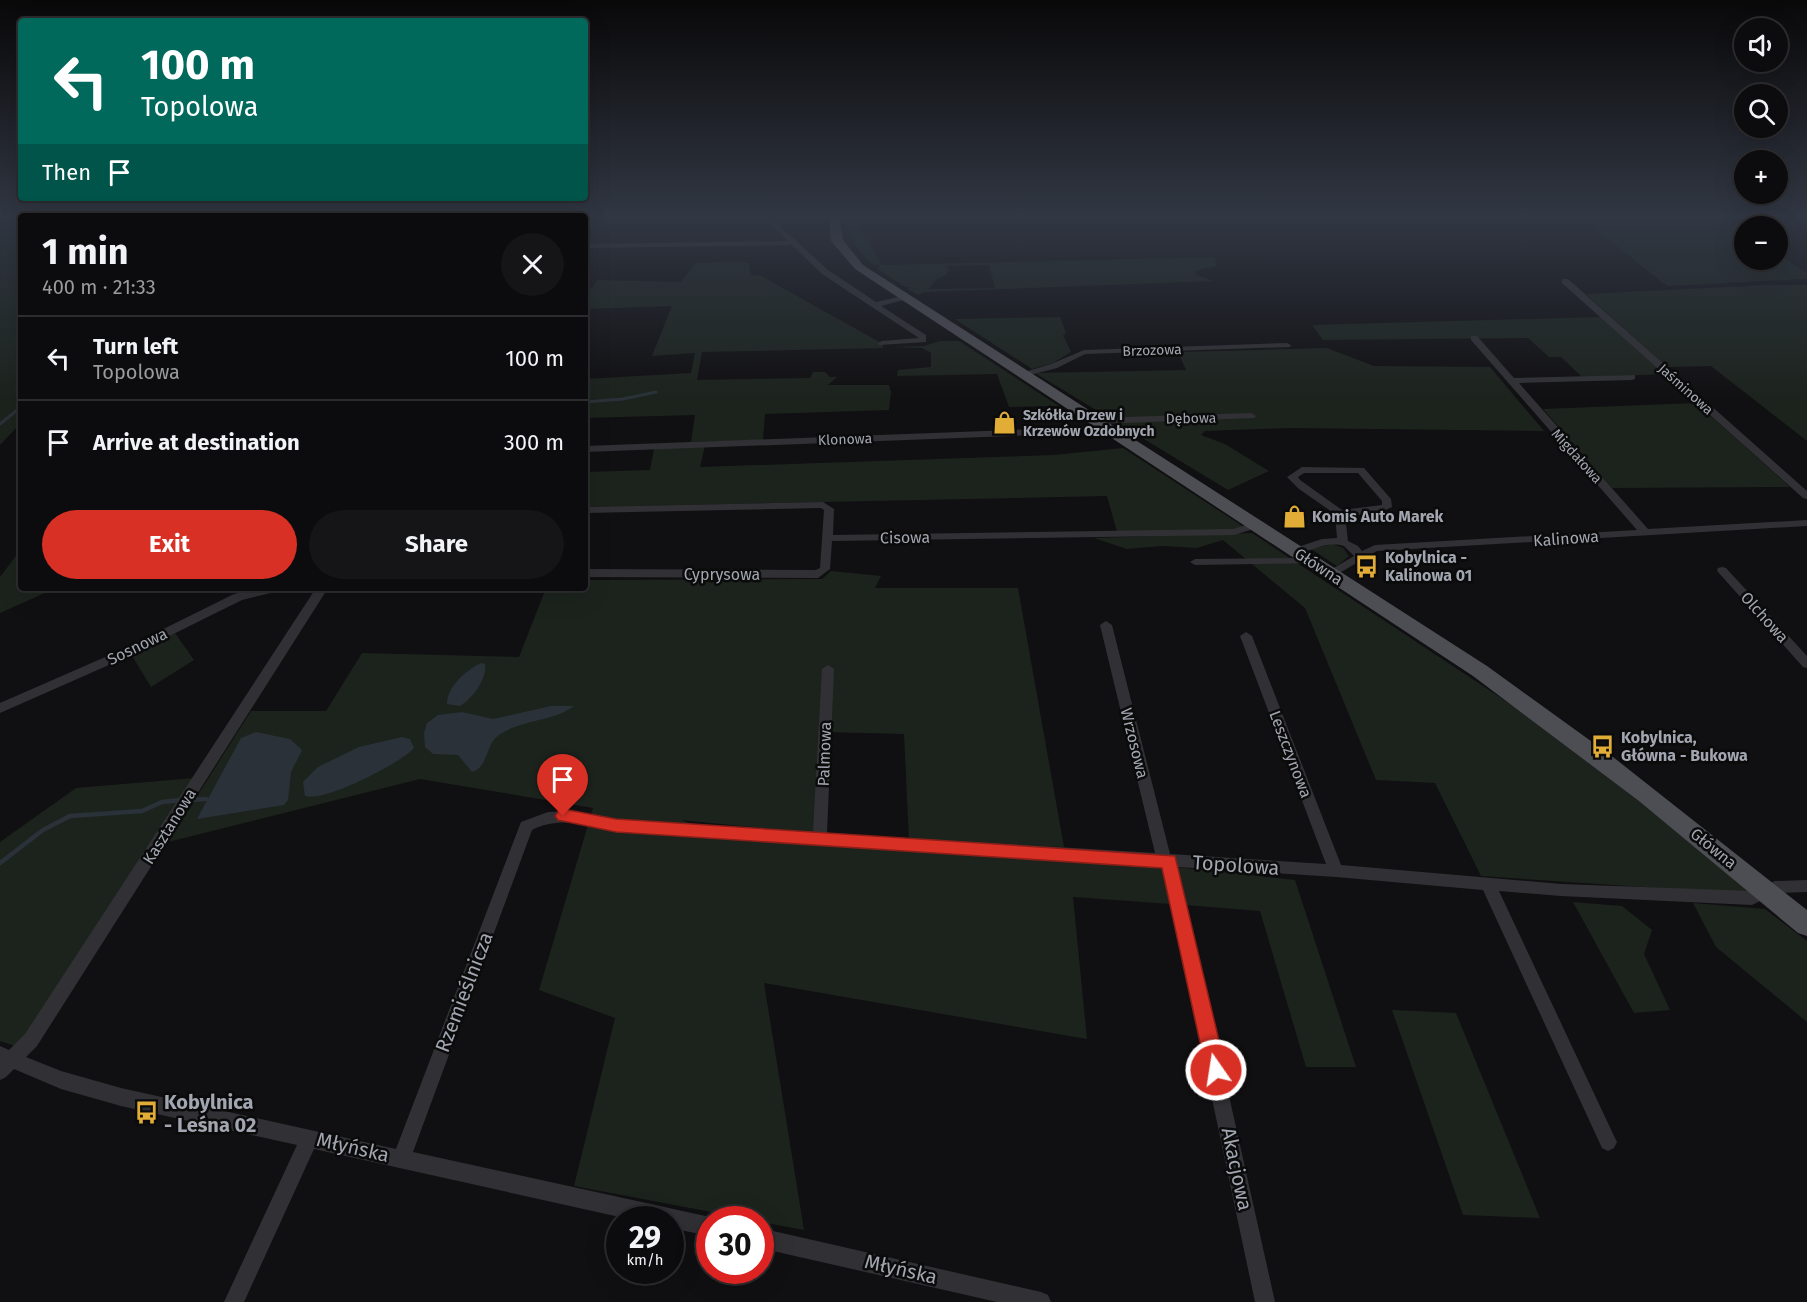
<!DOCTYPE html>
<html lang="en">
<head>
<meta charset="utf-8">
<style>
  :root { --surface:#0c0b0d; --page:#151416; --text:#f1f3f6; --muted:#9a9b9d; --line:#2c2b2e; --accent:#d93025 }
  body { margin:0; font-family:"Fira Sans",sans-serif; background:var(--page); color:var(--text); height:100vh; display:flex; flex-direction:column; font-size:22px; white-space:nowrap }
  * { box-sizing:border-box; margin:0 }
  p { font-size:20px; color:var(--muted) }
  .icon { flex:none; width:33px; height:33px; fill:none; stroke:currentColor; stroke-width:2; stroke-linecap:round; stroke-linejoin:round }
  .map { position:relative; flex:1; overflow:hidden }
  .side { position:absolute; left:18px; top:213px; width:570px; height:378px; display:flex; flex-direction:column; background:var(--surface); border-radius:6px; box-shadow:0 6px 24px #0002,0 0 0 2px var(--line) }
  .side>* { flex:none }
  .hud { position:absolute; left:18px; top:18px; width:570px; height:183px; border-radius:6px; box-shadow:0 6px 24px #0002,0 0 0 2px var(--line); background:#00695c; color:#fff; overflow:hidden }
  .buttons { position:absolute; left:1734px; top:18px; display:grid; gap:12px }
  .buttons a { display:grid; place-items:center; width:54px; height:54px; border-radius:50%; background:var(--surface); box-shadow:0 6px 24px #0002,0 0 0 2px var(--line); font-size:30px }
  .speed { position:absolute; left:606px; top:1206px; display:flex; gap:12px; font-size:30px; font-weight:700; text-align:center }
  .speed>* { display:grid; place-content:center; width:78px; height:78px; border-radius:50%; background:var(--surface); box-shadow:0 6px 24px #0002,0 0 0 2px var(--line); line-height:1 }
  .speed small { font-size:15px; font-weight:400 }
  .speed .limit { border:9px solid #d22; background:#fff; color:#111 }
  .pin { position:absolute; display:grid; place-items:center; width:51px; height:51px; color:#fff; margin:-62px -26px; border-radius:50% 50% 50% 0; rotate:-45deg; box-shadow:0 0 6px #0007 }
  .pin .icon { rotate:45deg }
  .me { position:absolute; width:66px; margin:-33px; rotate:347deg; stroke-linejoin:round; filter:drop-shadow(0 0 4px #0008) }
  .turn { display:flex; align-items:center; gap:21px; height:126px; padding:0 24px; font-size:27px }
  .turn .icon { width:78px; height:78px; stroke-width:2.5 }
  .turn b { display:block; font-size:42px; line-height:51px }
  .then { display:flex; align-items:center; height:57px; padding:0 24px; background:#0003; gap:12px; font-size:22px }
  .round { display:grid; place-items:center; flex:none; width:63px; height:63px; border-radius:32px; background:var(--page) }
  .overview { display:flex; align-items:center; justify-content:space-between; height:102px; padding:0 24px }
  h1 { font-size:36px; font-weight:700; line-height:45px }
  .action { display:flex; gap:12px; margin-top:auto; padding:12px 24px }
  .action a { flex:1; height:69px; border-radius:36px; background:var(--accent); color:#fff; font-size:24px; font-weight:700; line-height:69px; text-align:center }
  .action a+a { background:var(--page); color:var(--text) }
  ul { padding:0; list-style:none }
  li { display:flex; align-items:center; gap:18px; height:84px; padding:0 24px; border-top:2px solid var(--line) }
  li div { flex:1 }
  li b { display:block; font-size:22px }
  li em { font-style:normal }
  .map>svg:first-child { display:block }
</style>
</head>
<body>
<div class="map">
<svg width="1807" height="1302" viewBox="0 0 1807 1302">
  <rect width="100%" height="100%" fill="#100f11"/>
  <!-- green -->
  <path fill="#1c231d" fill-rule="evenodd" d="M0,217h21v206l-21,22z
    M846,217h15v13l21,35 332,-8 3,9 -22,5 1,4 18,6 -290,11 -6,3 -11,-6 4,-2h-6l-29,-19 5,-3h-8c-14,-14 -26,-27 -27,-48zM989,265l6,23 -66,1 8,-10 9,-4 3,-5 -3,-4z
    M1580,217h139l25,16v27h34v-6l29,19v6l-140,7z
    M737,261l12,2 2,12 10,1 122,68v4l-181,4 -5,28 113,-2 3,-6h12l5,5h7l-9,8h61l2,7 -2,18 -124,4 -2,26 -72,2 4,-27 -110,3v-39l106,-6 4,-20 -43,3 20,-50 -87,3v-21h7l5,-8 84,2 14,-19z
    M1769,285h38v156l-96,-75 -44,1 -81,-73z
    M1060,317l6,16 -3,2 8,17 -18,11 -21,6 -77,-50z
    M1601,317l64,57 -83,3 -21,-20h-12l-21,-19 -205,2 -11,-15z
    M940,341h19l100,65 -50,1 -12,-33 -100,2 1,-6 33,-3v-14l-9,-5 -32,-1 34,-1z
    M1327,348l47,18 116,1 54,64 -255,-3 -84,3 -4,4 24,9 44,27 -41,19 -193,-117 151,-3 -8,-18z
    M1696,403l94,84 -178,1 -69,-79z
    M705,446l-5,21 354,-12 69,-7 121,79 -15,3 -112,2 -10,-36 -522,11v-35l65,-2 4,-21z
    M1252,533l329,218 163,130 4,13 -267,-18 -46,-93 -59,-3 -71,-172 -82,-68 -26,8 -35,-2 -35,3 -33,-11z
    M1333,544l10,4 6,8 -12,10 -26,-17z
    M21,549v39h35l-56,25v-36z
    M831,571l50,5 -6,12h143l46,259 -155,-7 -5,-106 -80,-2 -4,102 -139,-14 55,20 426,26 9,38 -98,-7 14,142 -323,-56 40,247 -43,-8 -1,-2 -12,-1 -174,-33 41,-168 -76,-28 54,-182 -173,-29 -252,63 83,-131h75l36,-58 157,4 27,-69h39v-8l237,-1z
    M175,633l19,27 -43,27 -20,-33z
    M194,778l-168,258 -11,10 -15,-5v-199l76,-54z
    M1175,867l120,13 61,187h-50l-46,-156 -75,-6z
    M1573,902l49,4 30,24 -8,24 26,56 -36,3z
    M1693,903l72,6 42,32v81l-91,-75z
    M1392,1010l64,3 84,205 -77,-3z"/>
  <!-- water -->
  <path fill="#2a3138" d="M481,663l4,1c2,15 -12,34 -25,42l-13,-2c0,-17 19,-34 34,-41z
    M551,706h23c-21,16 -52,13 -75,29 -14,9 -10,32 -27,37l-14,-17 -25,-1 -8,-7 -1,-14 3,-10 11,-8 24,-3 31,7z
    M256,732l34,7 12,11 -11,22 -3,28 -4,5 -87,14 44,-81z
    M402,737l8,2 4,9c-13,15 -91,55 -109,48l-2,-14 15,-15 41,-20z"/>
  <g fill="none" stroke-linecap="round" stroke-linejoin="round">
    <!-- stream-far1 -->
    <path stroke="#2a3138" stroke-width="3" d="M585,402l38,-3 33,-7
      M0,424l21,-17"/>
    <!-- stream -->
    <path stroke="#2a3138" stroke-width="4.5" d="M189,800l17,-1
      M0,863l43,-33 27,-14 72,-5 20,-9 19,-2"/>
    <!-- street -->
    <path fill="#313135" fill-rule="evenodd" d="M763,217h7l58,53 48,32 31,-7v4l-26,7 45,29v7l-47,3 -1,-2 4,-2 37,-3 -97,-64 -30,-29 -207,3v-4l203,-3z
      M1562,279h6l239,212v8l-4,-1 -241,-215z
      M1471,336h6l37,42 121,-3v4l-3,1 -113,3 129,146 159,-9v6l-430,25 -46,27 -6,-4 2,-2 27,-16 -10,-10c-21,-6 -35,9 -52,7l-1,-2 1,-2 30,-10 15,-1 -2,-24 -36,-25 -12,-12 15,-10 62,1 27,31 1,8 -13,6 -34,3 3,25 10,5 4,5 13,-6 262,-15 -166,-190zM1304,473h54l24,28v4l-40,5 -42,-30 -2,-3z
      M1287,343l4,2 -1,2 -205,7 -28,14 -35,9 -4,-3 33,-10 33,-14z
      M1251,413l5,3 -2,2 -158,6 -5,-3 5,-3z
      M1104,424l5,3 -2,2 -41,5 -481,18v-6l481,-18z
      M823,502l11,7 -1,26 400,-6 23,-7 5,3 -1,2 -26,8 -402,6 -2,28 -12,9 -233,-1v-8l231,1 4,-2 4,-58 -3,-2 -236,5v-6z
      M1311,558l5,3 -1,2 -120,2 -5,-3 5,-3z
      M1722,567l4,1 81,88v12l-4,-1 -85,-95 -1,-2 1,-2z
      M260,588h21l-2,3 -37,9 -115,57 -127,56v-10l119,-52 115,-57z
      M316,588h12l-291,458 -11,11 35,14 60,17 275,61 125,-327 27,-10 23,-1 45,8 197,13 9,-163 6,-4 6,4 -7,164 328,20 -55,-228 6,-4 6,4 58,229 156,10 -86,-228 6,-4 6,4 89,229 220,19 190,7 24,-10 32,-1v12l-31,1 -24,12 -191,-9 -62,-5 115,245 3,6 -3,6 -6,3 -6,-3 -119,-258 -147,-13 -158,-10 97,435h-20l-92,-435 -547,-36c-28,-6 -57,-15 -84,-1l-119,322 297,65 5,3h-5v16l-40,-8v-8h-37l-319,-71 -70,153h-20l73,-157 -176,-39 -60,-17 -47,-20 -8,8 -6,3v-34l9,4 16,-16z
      M760,1228l281,64 7,3 3,7h-54l-237,-54z"/>
    <!-- primary -->
    <path fill="#4d4e54" fill-rule="evenodd" d="M829,217h10l4,23 20,25 624,401 126,91 194,153v26l-9,-3 -159,-132 -166,-125 -618,-407 -24,-28z"/>
  </g>
  <!-- sky -->
  <linearGradient id="sky" x2="0" y2="1"><stop stop-color="#090809"/><stop offset="0.54" stop-color="#313743"/><stop offset="1" stop-color="#313743" stop-opacity="0"/></linearGradient>
  <rect width="1807" height="400" fill="url(#sky)"/>
  <!-- route -->
  <path fill="#d93025" stroke="#8d1f18" stroke-width="1.5" d="M563,809l53,10 559,37 51,214 -3,7 -7,3 -7,-3 -3,-7 -44,-202 -546,-36 -58,-12 -3,-4 3,-5z"/>
  <!-- icons -->
  <defs>
    <symbol id="shop-bare" viewBox="-9 -9 18 18"><path d="M-5-2.5h2.3a2.7 3.5 0 0 1 5.4 0H5L5.5 6h-11ZM-1.5-2.5h3a1.5 2.3 0 0 0-3 0Z" fill="#e1ad37" stroke="#0b0b0c" stroke-width="2.5" paint-order="stroke"/></symbol>
    <symbol id="bus-bare" viewBox="-9 -9 18 18"><path d="M-5-6H5V4H4V6H2V4H-2V6H-4V4H-5ZM-3.5-4V0h7V-4ZM-3.5 1.2v1.5H-2V1.2ZM2 1.2v1.5H3.5V1.2Z" fill="#e1ad37" stroke="#0b0b0c" stroke-width="2.5" paint-order="stroke"/></symbol>
  </defs>
  <g fill-rule="evenodd">
    <use href="#shop-bare" x="988" y="406" width="33" height="33"/>
    <use href="#shop-bare" x="1278" y="500" width="33" height="33"/>
    <use href="#bus-bare" x="1350" y="550" width="33" height="33"/>
    <use href="#bus-bare" x="1586" y="730" width="33" height="33"/>
    <use href="#bus-bare" x="130" y="1096" width="33" height="33"/>
  </g>
  <g text-anchor="middle" stroke-width="5" stroke-linejoin="round" paint-order="stroke">
    <!-- far-street labels -->
    <g font-size="14" fill="#a2a6b0" stroke="#0b0b0c">
      <text transform="translate(1152 350) rotate(-2)" y="5">Brzozowa</text>
      <text transform="translate(1686 389) rotate(42)" y="5">Jaśminowa</text>
      <text transform="translate(1191 418) rotate(-1)" y="5">Dębowa</text>
      <text transform="translate(845 439) rotate(-2)" y="5">Klonowa</text>
      <text transform="translate(1577 456) rotate(48)" y="5">Migdałowa</text>
    </g>
    <!-- far-poi labels -->
    <g font-size="14" font-weight="bold" fill="#a2a6b0" stroke="#0b0b0c" text-anchor="start">
      <text x="1023" y="420">Szkółka Drzew i<tspan x="1023" dy="16">Krzewów Ozdobnych</tspan></text>
    </g>
    <!-- poi labels -->
    <g font-size="16" font-weight="bold" fill="#a2a6b0" stroke="#0b0b0c" text-anchor="start">
      <text x="1312" y="522">Komis Auto Marek</text>
      <text x="1385" y="563">Kobylnica -<tspan x="1385" dy="18">Kalinowa 01</tspan></text>
      <text x="1621" y="743">Kobylnica,<tspan x="1621" dy="18">Główna - Bukowa</tspan></text>
    </g>
    <!-- street labels -->
    <g font-size="16" fill="#a2a6b0" stroke="#0b0b0c">
      <text transform="translate(905 537) rotate(-1)" y="6">Cisowa</text>
      <text transform="translate(1566 538) rotate(-4)" y="6">Kalinowa</text>
      <text transform="translate(1319 566) rotate(33)" y="6">Główna</text>
      <text x="722" y="580">Cyprysowa</text>
      <text transform="translate(1765 617) rotate(48)" y="6">Olchowa</text>
      <text transform="translate(137 646) rotate(-26)" y="6">Sosnowa</text>
      <text transform="translate(1135 743) rotate(76)" y="6">Wrzosowa</text>
      <text transform="translate(824 754) rotate(-88)" y="6">Palmowa</text>
      <text transform="translate(1291 754) rotate(69)" y="6">Leszczynowa</text>
      <text transform="translate(169 826) rotate(-58)" y="6">Kasztanowa</text>
      <text transform="translate(1714 848) rotate(39)" y="6">Główna</text>
    </g>
    <!-- near-street labels -->
    <g font-size="20" fill="#a2a6b0" stroke="#0b0b0c">
      <text transform="translate(1236 865) rotate(4)" y="7">Topolowa</text>
      <text transform="translate(464 992) rotate(-69)" y="7">Rzemieślnicza</text>
      <text transform="translate(353 1147) rotate(13)" y="7">Młyńska</text>
      <text transform="translate(1237 1169) rotate(78)" y="7">Akacjowa</text>
      <text transform="translate(901 1269) rotate(13)" y="7">Młyńska</text>
    </g>
    <!-- near-poi labels -->
    <g font-size="20" font-weight="bold" fill="#a2a6b0" stroke="#0b0b0c" text-anchor="start">
      <text x="164" y="1109">Kobylnica<tspan x="164" dy="23">- Leśna 02</tspan></text>
    </g>
  </g>
</svg>
<div class="buttons">
<a><svg class="icon" aria-label="sound" viewBox="0 0 24 24"><path d="M4 9h4l5-4v14l-5-4H4zM17 9q2 3 0 6"/></svg></a>
<a><svg class="icon" aria-label="search" viewBox="0 0 24 24"><circle cx="10" cy="10" r="6"/><path d="M15 15l6 6"/></svg></a>
<a>+</a>
<a>−</a>
</div>
<div class="speed"><div>29<small>km/h</small></div><div class="limit">30</div></div>
<div class="pin" style="left:563px;top:816px;background:#d93025"><svg class="icon" aria-label="arrive" viewBox="0 0 24 24"><path d="M6 21V4h12l-3 4 3 4H6"/></svg></div>
<svg class="me" style="left:1216px;top:1070px" viewBox="-20 -20 40 40"><circle r="17" fill="#d93025" stroke="#fff" stroke-width="3"/><path d="M0-11L8 9 0 5-8 9z" fill="#fff"/></svg>
<div class="hud">
<div class="turn"><svg class="icon" aria-label="left" viewBox="0 0 24 24"><path d="M17 20v-9H6M10 6l-5 5 5 5"/></svg><div><b>100 m</b>Topolowa</div></div>
<div class="then">Then<svg class="icon" aria-label="arrive" viewBox="0 0 24 24"><path d="M6 21V4h12l-3 4 3 4H6"/></svg></div>
</div>
<section class="side">
<div class="overview"><div><h1>1 min</h1><p>400 m · 21:33</p></div><a class="round"><svg class="icon" aria-label="close" viewBox="0 0 24 24"><path d="M6 6l12 12M18 6L6 18"/></svg></a></div>
<ul>
<li><svg class="icon" aria-label="left" viewBox="0 0 24 24"><path d="M17 20v-9H6M10 6l-5 5 5 5"/></svg><div><b>Turn left</b><p>Topolowa</p></div><em>100 m</em></li>
<li><svg class="icon" aria-label="arrive" viewBox="0 0 24 24"><path d="M6 21V4h12l-3 4 3 4H6"/></svg><div><b>Arrive at destination</b></div><em>300 m</em></li>
</ul>
<div class="action"><a>Exit</a><a>Share</a></div>
</section>
</div>
</body>
</html>
